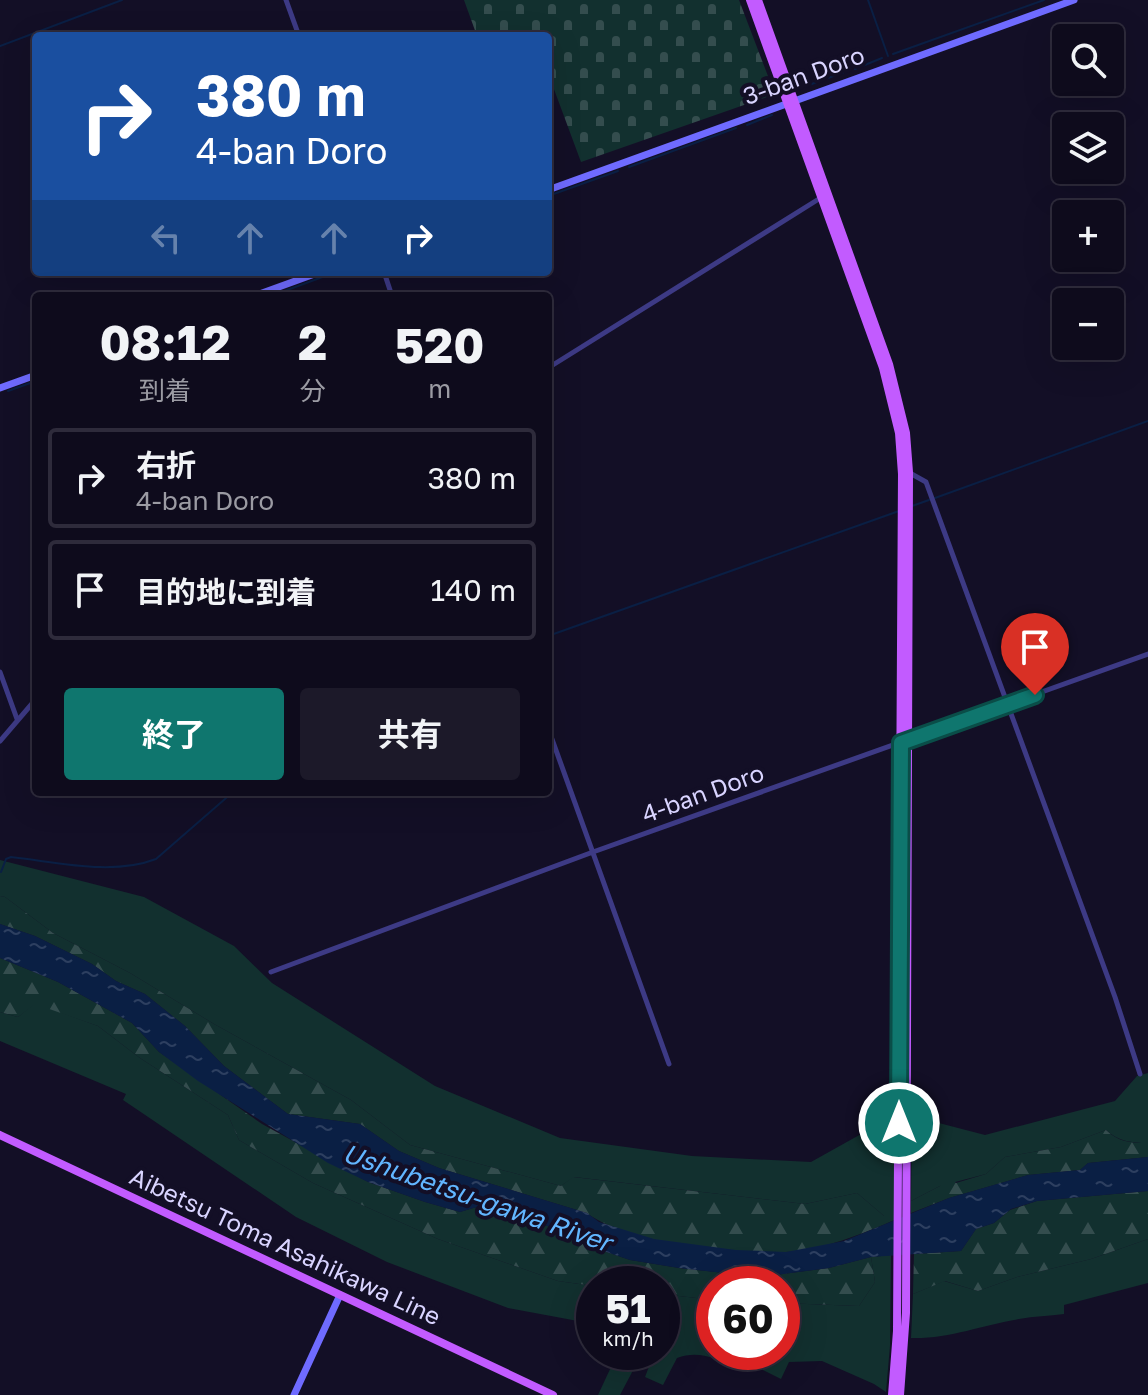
<!DOCTYPE html>
<html lang="ja">
<head>
<meta charset="utf-8">
<style>
  :root { --surface:#0e0b1c; --page:#1c1929; --text:#f1f3f6; --muted:#9b9ba3; --line:#2e2b3b; --accent:#0f766e }
  body { margin:0; font-family:"Golos Text","Noto Sans JP",sans-serif; background:var(--page); color:var(--text); height:100vh; display:flex; flex-direction:column; font-size:30px; white-space:nowrap }
  * { box-sizing:border-box; margin:0 }
  p { font-size:26px; color:var(--muted) }
  .icon { flex:none; width:44px; height:44px; fill:none; stroke:currentColor; stroke-width:2; stroke-linecap:round; stroke-linejoin:round }
  .map { position:relative; flex:1; overflow:hidden }
  .details { position:absolute; left:32px; top:292px; width:520px; height:504px; display:flex; flex-direction:column; background:var(--surface); border-radius:8px; box-shadow:0 8px 32px #0002,0 0 0 2px var(--line) }
  .details>* { flex:none }
  .hud { position:absolute; left:32px; top:32px; width:520px; height:244px; border-radius:8px; box-shadow:0 8px 32px #0002,0 0 0 2px var(--line); background:#1a4fa0; color:#fff; overflow:hidden }
  .buttons { position:absolute; left:1052px; top:24px; display:grid; gap:16px }
  .buttons a { display:grid; place-items:center; width:72px; height:72px; border-radius:8px; background:var(--surface); box-shadow:0 8px 32px #0002,0 0 0 2px var(--line); font-size:40px }
  .speed { position:absolute; left:576px; top:1266px; display:flex; gap:16px; font-size:40px; font-weight:700; text-align:center }
  .speed>* { display:grid; place-content:center; width:104px; height:104px; border-radius:50%; background:var(--surface); box-shadow:0 8px 32px #0002,0 0 0 2px var(--line); line-height:1 }
  .speed small { font-size:20px; font-weight:400 }
  .speed .limit { border:12px solid #d22; background:#fff; color:#111 }
  .pin { position:absolute; display:grid; place-items:center; width:68px; height:68px; color:#fff; margin:-82px -34px; border-radius:50% 50% 50% 0; rotate:-45deg; box-shadow:0 0 8px #0007 }
  .pin .icon { rotate:45deg }
  .me { position:absolute; width:88px; margin:-44px; rotate:0deg; stroke-linejoin:round; filter:drop-shadow(0 0 6px #0008) }
  .turn { display:flex; align-items:center; gap:28px; height:168px; padding:0 32px; font-size:36px }
  .turn .icon { width:104px; height:104px; stroke-width:2.5 }
  .turn b { display:block; font-size:56px; line-height:68px }
  .lanes { display:flex; align-items:center; height:76px; padding:0 32px; background:#0003; justify-content:center; gap:40px; direction:ltr }
  .lanes .off { opacity:.35 }
  .eta { display:flex; justify-content:space-evenly; align-items:center; height:136px; text-align:center }
  .eta b { font-size:48px; font-weight:700; line-height:56px }
  .cta { display:flex; gap:16px; margin-top:auto; padding:16px 32px }
  .cta a { flex:1; height:92px; border-radius:8px; background:var(--accent); color:#fff; font-size:32px; font-weight:700; line-height:92px; text-align:center }
  .cta a+a { background:var(--page); color:var(--text) }
  ul { padding:0; list-style:none }
  li { display:flex; align-items:center; gap:24px; height:100px; margin:0 16px 12px; padding:0 16px; border:4px solid var(--line); border-radius:8px }
  li div { flex:1 }
  li b { display:block; font-size:30px }
  li em { font-style:normal }
  .map>svg:first-child { display:block }
</style>
</head>
<body>
<div class="map">
<svg width="1148" height="1395" viewBox="0 0 1148 1395">
  <defs>
    <pattern id="forest-firs" width="22" height="20" patternUnits="userSpaceOnUse" patternTransform="scale(2)"><rect width="22" height="20" fill="#12302f"/><path d="M5 1l3.5 6h-7zM16 11l3.5 6h-7z" fill="#344d4e"/></pattern>
    <pattern id="cemetery-stones" width="16" height="16" patternUnits="userSpaceOnUse" patternTransform="scale(2)"><rect width="16" height="16" fill="#12302f"/><path d="M2 7V4a2 2 0 0 1 4 0v3zM10 15v-3a2 2 0 0 1 4 0v3z" fill="#344d4e"/></pattern>
    <pattern id="water-ripples" width="26" height="14" patternUnits="userSpaceOnUse" patternTransform="scale(2)"><rect width="26" height="14" fill="#0a1f44"/><path d="M2 4q2-2 4 0t4 0M15 11q2-2 4 0t4 0" fill="none" stroke="#2d3f60"/></pattern>
  </defs>
  <rect width="100%" height="100%" fill="#130f26"/>
  <!-- green -->
  <path fill="#12302f" d="M0,860l144,37 90,49 38,37 163,103 125,52 132,18 119,6 68,-38 20,-1 -2,93h-13l-27,-23 -52,11 -231,-27 -13,9 -151,-41 -59,-45 -137,-76 -84,-51 -77,-40 -48,-36 -5,-1z
    M35,1003l63,23 42,32 88,57 11,25 74,43 125,56 120,42 36,5v38l-86,-16 -121,-46 -91,-45 -173,-117 3,-6 -126,-53v-29l18,5z
    M1148,1073v70c-17,0 -30,-2 -42,-13l-45,17 -56,10 -19,17 -46,12 -29,15 1,-78 23,-1 50,13 130,-34 22,-25z
    M1148,1239v44l-84,22v9c-15,2 -30,2 -45,5 -37,6 -70,20 -108,19l2,-44 31,-13 34,10 39,-14 74,-18z
    M891,1255l-1,91 -4,46 -12,-8 -52,-23 -33,1 -8,17 -40,-20 -5,7c-21,-7 -37,-16 -59,-8l-14,27 -18,-8 5,-13 -11,-5 -19,36h-22l20,-43h44v-58l52,6v52h68v-49l77,3 16,-24 -4,-25z"/>
  <!-- forest -->
  <path fill="url(#forest-firs)" d="M0,896l5,1 48,36 77,40 84,51 137,76 59,45 151,41 12,-9 232,27 52,-11 27,23h13v3c-36,15 -73,31 -112,33 -50,3 -159,-9 -198,-39l-148,-45 -40,-17 -39,-27 -72,-10 -64,-48 -39,-40 -40,-32 -29,-13 -24,-17 -57,-28 -35,-12z
    M0,958l58,24 74,41 27,29 103,72 106,58 57,20 35,10 20,-6 33,8 40,14 27,15 50,17 49,8 81,9 69,-9 42,-11 4,25 -16,24 -77,-3v-19h-68v16l-52,-6v-10l-68,2 -36,-5 -120,-42 -125,-56 -74,-43 -11,-25 -88,-57 -42,-32 -63,-22 -17,13 -18,-5z
    M1106,1130c12,12 25,13 42,13v14l-60,6 -8,7 -52,5 -79,23 -38,15v-12l29,-15 8,-10 8,7 30,-9 19,-17 56,-10z
    M1148,1191v48l-57,20 -74,18 -39,14 -33,-10 -32,13 1,-40 47,-3 15,-22 18,-6 16,-13 27,-9z"/>
  <!-- cemetery -->
  <path fill="url(#cemetery-stones)" d="M464,0h275l32,84 -4,13 -186,65 -33,-89v-37h-71z"/>
  <!-- water -->
  <path fill="url(#water-ripples)" d="M0,924l35,12 57,28 24,17 29,13 40,32 39,40 64,48 72,10 39,27 40,17 148,45 12,9 55,17 82,11 50,2 58,-11 105,-43 79,-23 52,-5 8,-7 60,-6v34l-111,10 -26,8 -17,14 -18,6 -15,22 -90,6 -42,11 -69,9 -81,-9 -49,-8 -50,-17 -27,-15 -40,-14 -33,-8 -20,6 -35,-10 -57,-20 -40,-19 -130,-82 -39,-29 -27,-29 -74,-41 -58,-24z"/>
  <g fill="none" stroke-linecap="round" stroke-linejoin="round">
    <!-- stream -->
    <path stroke="#0a1f44" stroke-width="2" d="M868,0l20,56
      M0,46l122,-46
      M893,54l151,-54
      M855,69l27,-11
      M809,85l38,-14
      M747,125l25,-10
      M629,167l107,-39
      M548,196l70,-25
      M271,296l65,-24
      M8,391l28,-10
      M935,498l213,-77
      M912,506l17,-6
      M548,636l351,-125
      M1,872l5,-13 5,-2c46,5 101,19 145,2l77,-67"/>
    <!-- street -->
    <path stroke="#3d3a85" stroke-width="5" d="M286,0l13,36
      M384,272l8,24
      M548,368l274,-171
      M908,472l18,10 189,515 25,77
      M0,672l17,47
      M548,728l121,336
      M0,741l36,-42
      M271,972l322,-120 555,-198"/>
    <!-- secondary -->
    <path stroke="#6f6bff" stroke-width="7" d="M548,190l526,-190
      M254,296l66,-24
      M0,388l36,-13
      M294,1395l46,-100"/>
    <!-- primary -->
    <path stroke="#c25bff" stroke-width="8" d="M750,0l133,368 16,65 3,41 -5,857 -5,64
      M758,0l131,364 17,69 3,39 -3,841 -6,82
      M0,1135l553,260"/>
  </g>
  <g fill="none" stroke-linecap="round" stroke-linejoin="round">
    <defs>
      <path id="route" d="M899,1123l2,-380 134,-48"/>
    </defs>
    <!-- route casing -->
    <use href="#route" stroke="#0a4d48" stroke-width="20"/>
    <!-- route -->
    <use href="#route" stroke="#0f766e" stroke-width="14"/>
  </g>
  <g text-anchor="middle" stroke-width="8" stroke-linejoin="round" paint-order="stroke">
    <!-- street labels -->
    <g font-size="24" fill="#d9d4ff" stroke="#130f26">
      <text transform="translate(804 76) rotate(-20)" y="8">3-ban Doro</text>
      <text transform="translate(703 794) rotate(-20)" y="8">4-ban Doro</text>
      <text transform="translate(285 1247) rotate(25)" y="8">Aibetsu Toma Asahikawa Line</text>
    </g>
    <!-- water labels -->
    <g font-size="26" font-style="italic" fill="#62b6ff" stroke="#130f26">
      <text transform="translate(477 1198) rotate(19)" y="9">Ushubetsu-gawa River</text>
    </g>
  </g>
</svg>
<div class="buttons">
<a><svg class="icon" aria-label="search" viewBox="0 0 24 24"><circle cx="10" cy="10" r="6"/><path d="M15 15l6 6"/></svg></a>
<a><svg class="icon" aria-label="layers" viewBox="0 0 24 24"><path d="M12 4l9 5-9 5-9-5zM3 14l9 5 9-5"/></svg></a>
<a>+</a>
<a>−</a>
</div>
<div class="speed"><div>51<small>km/h</small></div><div class="limit">60</div></div>
<div class="pin" style="left:1035px;top:695px;background:#d93025"><svg class="icon" aria-label="arrive" viewBox="0 0 24 24"><path d="M6 21V4h12l-3 4 3 4H6"/></svg></div>
<svg class="me" style="left:899px;top:1123px" viewBox="-20 -20 40 40"><circle r="17" fill="#0f766e" stroke="#fff" stroke-width="3"/><path d="M0-11L8 9 0 5-8 9z" fill="#fff"/></svg>
<div class="hud">
<div class="turn"><svg class="icon" aria-label="right" viewBox="0 0 24 24"><path d="M7 20v-9h11M14 6l5 5-5 5"/></svg><div><b>380 m</b>4-ban Doro</div></div>
<div class="lanes"><svg class="icon off" aria-label="left" viewBox="0 0 24 24"><path d="M17 20v-9H6M10 6l-5 5 5 5"/></svg><svg class="icon off" aria-label="ahead" viewBox="0 0 24 24"><path d="M12 20V5M6 11l6-6 6 6"/></svg><svg class="icon off" aria-label="ahead" viewBox="0 0 24 24"><path d="M12 20V5M6 11l6-6 6 6"/></svg><svg class="icon" aria-label="right" viewBox="0 0 24 24"><path d="M7 20v-9h11M14 6l5 5-5 5"/></svg></div>
</div>
<section class="details">
<div class="eta">
<div><b>08:12</b><p>到着</p></div>
<div><b>2</b><p>分</p></div>
<div><b>520</b><p>m</p></div>
</div>
<ul>
<li><svg class="icon" aria-label="right" viewBox="0 0 24 24"><path d="M7 20v-9h11M14 6l5 5-5 5"/></svg><div><b>右折</b><p>4-ban Doro</p></div><em>380 m</em></li>
<li><svg class="icon" aria-label="arrive" viewBox="0 0 24 24"><path d="M6 21V4h12l-3 4 3 4H6"/></svg><div><b>目的地に到着</b></div><em>140 m</em></li>
</ul>
<div class="cta"><a>終了</a><a>共有</a></div>
</section>
</div>
</body>
</html>
